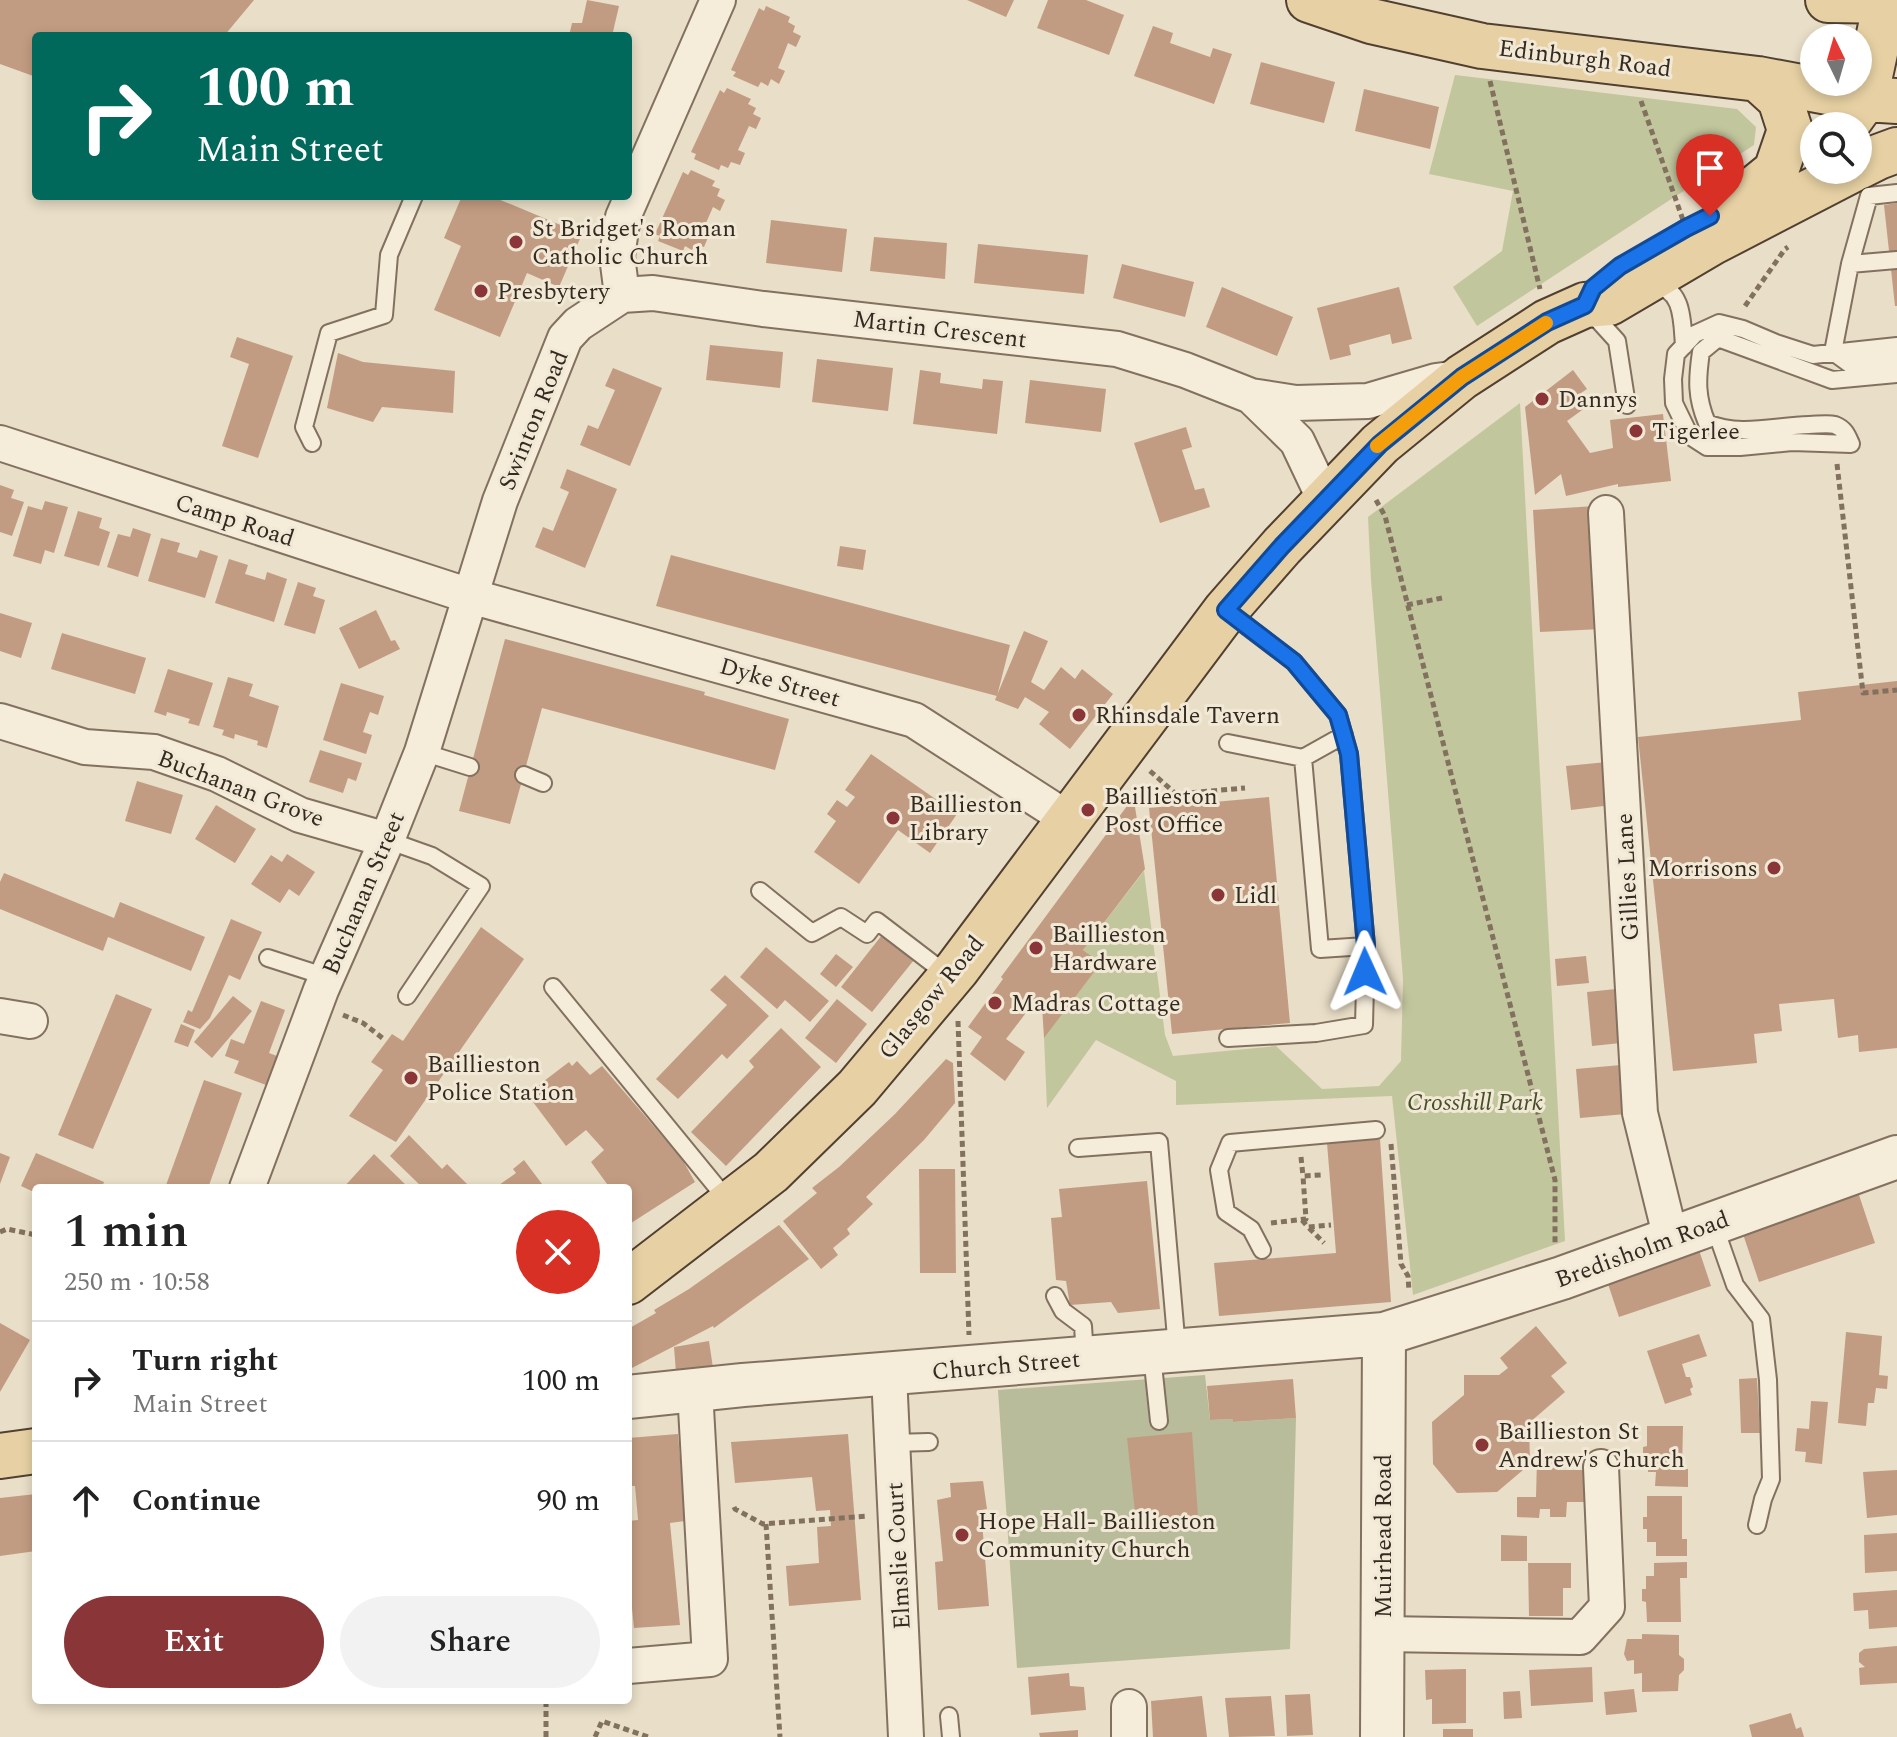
<!DOCTYPE html>
<html lang="en">
<head>
<meta charset="utf-8">
<style>
  :root { --surface:#fff; --page:#f2f2f2; --text:#222; --muted:#767676; --line:#e0e0e0; --accent:#8a3638 }
  body { margin:0; font-family:Spectral,serif; background:var(--page); color:var(--text); height:100vh; display:flex; flex-direction:column; font-size:30px; white-space:nowrap }
  * { box-sizing:border-box; margin:0 }
  p { font-size:26px; color:var(--muted) }
  .icon { flex:none; width:44px; height:44px; fill:none; stroke:currentColor; stroke-width:2; stroke-linecap:round; stroke-linejoin:round }
  .map { position:relative; flex:1; overflow:hidden }
  .panel { position:absolute; left:32px; top:1184px; width:600px; height:520px; display:flex; flex-direction:column; background:var(--surface); border-radius:8px; box-shadow:0 4px 12px #0003 }
  .panel>* { flex:none }
  .hud { position:absolute; left:32px; top:32px; width:600px; height:168px; border-radius:8px; box-shadow:0 4px 12px #0003; background:#00695c; color:#fff; overflow:hidden }
  .needle { width:52px; rotate:355deg }
  .fabs { position:absolute; left:1800px; top:24px; display:grid; gap:16px }
  .fabs a { display:grid; place-items:center; width:72px; height:72px; border-radius:50%; background:var(--surface); box-shadow:0 4px 12px #0003; font-size:40px }
  .pin { position:absolute; display:grid; place-items:center; width:68px; height:68px; color:#fff; margin:-82px -34px; border-radius:50% 50% 50% 0; rotate:-45deg; box-shadow:0 0 8px #0007 }
  .pin .icon { rotate:45deg }
  .me { position:absolute; width:88px; margin:-44px; rotate:359deg; stroke-linejoin:round; filter:drop-shadow(0 0 6px #0008) }
  .turn { display:flex; align-items:center; gap:28px; height:168px; padding:0 32px; font-size:36px }
  .turn .icon { width:104px; height:104px; stroke-width:2.5 }
  .turn b { display:block; font-size:56px; line-height:68px }
  .round { display:grid; place-items:center; flex:none; width:84px; height:84px; border-radius:42px; background:var(--page) }
  .headline { display:flex; align-items:center; justify-content:space-between; height:136px; padding:0 32px }
  h1 { font-size:48px; font-weight:600; line-height:60px }
  .button { display:flex; gap:16px; margin-top:auto; padding:16px 32px }
  .button a { flex:1; height:92px; border-radius:48px; background:var(--accent); color:#fff; font-size:32px; font-weight:600; line-height:92px; text-align:center }
  .button a+a { background:var(--page); color:var(--text) }
  ul { padding:0; list-style:none }
  li { display:flex; align-items:center; gap:24px; height:120px; padding:0 32px; border-top:2px solid var(--line) }
  li div { flex:1 }
  li b { display:block; font-size:30px }
  li em { font-style:normal }
  .map>svg:first-child { display:block }
</style>
</head>
<body>
<div class="map">
<svg width="1897" height="1737" viewBox="0 0 1897 1737">
  <rect width="100%" height="100%" fill="#e9dec7"/>
  <!-- green -->
  <path fill="#c2c69d" d="M1455,75l282,34 19,18 -2,18 -277,181 -24,-39 49,-36 11,-60 -84,-17z
    M1520,403l45,838 -152,54 -21,-199 -216,9v-24l-80,-41 -49,68 -3,-72 57,-73 -18,-13 61,-79 21,164 8,21 103,-10 46,43 57,-3 22,-25 2,-82 -32,-399 -3,-63z"/>
  <!-- cemetery -->
  <path fill="#b8bc9b" d="M1205,1375l5,45 23,-1 1,3 62,-4 -6,231 -273,19 -19,-278z"/>
  <!-- building -->
  <path fill="#c29c82" d="M0,0h254l-30,36h-188v41l-36,-13z
    M587,0l32,6 -7,30h-43l3,-13h10z
    M967,0h47l-8,17z
    M1048,0h38l38,15 -15,40 -72,-27z
    M766,6l24,11 -2,5 7,4 -2,6 8,4 -5,11 -8,-4 -5,13 -5,12 7,3 -6,13 -8,-5 -3,7 -7,-4 -3,5 -25,-11 3,-4 -5,-2 28,-62 5,3z
    M1153,26l20,7 -3,10 40,14 3,-9 19,6 -18,50 -80,-28z
    M1261,62l74,20 -11,41 -74,-19z
    M727,88l24,11 -3,5 8,4 -3,6 8,4 -5,11 -7,-3 -11,24 7,3 -5,12 -9,-3 -3,6 -7,-3 -2,5 -25,-11 2,-5 -5,-2 29,-62 4,3z
    M1364,89l75,18 -9,42 -75,-18z
    M691,170l24,11 -3,5 8,3 -3,7 8,4 -5,11 -7,-4 -11,25 7,3 -5,12 -9,-3 -3,6 -7,-4 -2,5 -25,-10 2,-5 -5,-2 28,-62 5,3z
    M462,196h29l91,38 -23,53 -32,-14 -27,64 -66,-27 27,-64 -17,-8z
    M1897,203v103h-2l-11,-101z
    M771,220l76,9 -5,43 -76,-9z
    M874,237l73,6 -2,36 -75,-8z
    M978,244l110,11 -4,39 -110,-11z
    M1122,264l72,18 -9,35 -72,-19z
    M1222,287l71,30 -16,39 -71,-29z
    M1399,287l13,52 -20,5 -2,-10 -41,11 2,10 -21,5 -13,-52z
    M237,337l56,19 -35,102 -36,-12 27,-82 -19,-7z
    M710,345l73,7 -3,36 -74,-8z
    M338,353l25,9 92,9 -2,42 -71,-6 -9,15 -46,-14z
    M817,359l76,9 -5,43 -76,-9z
    M613,368l49,20 -32,78 -50,-21 8,-20 10,4 17,-39 -10,-4z
    M920,370l21,3 -1,10 42,6 1,-10 20,2 -6,53 -84,-10z
    M1573,370l14,19 -6,4 8,12 -22,16 23,32 23,-5 -3,-28 53,-6 8,67 -53,6v-3l-52,12 -5,-22 -26,21 -10,-88z
    M1030,380l76,9 -5,43 -76,-9z
    M1186,427l6,20 -10,3 13,40 9,-2 6,19 -50,16 -26,-80z
    M567,469l50,20 -32,79 -50,-21 8,-20 10,4 8,-20 8,-19 -9,-4z
    M0,485l14,5 -3,8 13,4 -12,34 -12,-4z
    M45,501l23,6 -14,46 -9,-3 -4,14 -28,-8 15,-50 14,4z
    M1595,506l6,123 -61,3 -7,-122z
    M78,511l24,7 -3,10 11,4 -11,34 -35,-10z
    M133,528l18,6 -13,43 -31,-10 11,-33 12,3z
    M161,538l19,5 -3,9 20,6 3,-8 18,6 -13,42 -57,-17z
    M840,546l26,4 -3,20 -26,-4z
    M671,555l339,90 -13,51 -341,-90z
    M229,559l19,6 -3,9 20,6 2,-8 20,7 -13,43 -59,-19z
    M298,582l18,6 -3,8 12,4 -10,34 -31,-9z
    M376,610l15,31 4,-1 5,9 -41,20 -20,-41z
    M0,613l32,10 -11,35 -21,-7z
    M1024,631l24,10 -17,41 13,8 17,-23 14,12 7,-10 31,25 -43,55 -31,-25 10,-12 -24,-15 -7,12 -23,-9z
    M62,633l84,25 -11,36 -84,-25z
    M505,639l200,53 -1,3 85,24 -14,51 -233,-62 -32,116 -51,-13z
    M168,669l45,14 -14,43 -11,-3 2,-4 -23,-7 -1,4 -12,-4z
    M228,677l25,7 -4,12 30,10 -12,42 -10,-3 1,-4 -23,-7 -1,5 -12,-4 2,-5 -11,-3z
    M1897,681v367l-38,4 -1,-17 -20,3 -4,-39 -55,5 3,27 -28,3 3,29 -84,8 -35,-334 163,-17 -3,-28z
    M341,683l43,13 -6,19 -8,-3 -7,20 9,3 -6,19 -43,-14z
    M320,750l42,13 -6,18 -8,-3 -5,15 -34,-11z
    M871,754l86,60 -27,39 -32,-23 -39,54 -45,-32 22,-31 -9,-7 10,-14 10,7 8,-10 -10,-7z
    M1607,762l5,43 -41,5 -5,-44z
    M137,781l46,14 -12,39 -46,-13z
    M1269,797l21,226 -118,11 -23,-226z
    M216,805l40,24 -21,34 -40,-24z
    M1127,806l8,1 10,62 -62,81 18,13 -57,75 -2,-32 -7,-5 -29,38 19,13 -20,29 -35,-27 12,-17 -14,-10 35,-48 -2,-2z
    M287,854l28,18 -16,24 -10,-7 -9,14 -29,-19 20,-29 11,7z
    M4,873l110,45 6,-16 85,35 -14,34 -83,-34 -5,14 -103,-42v-27z
    M231,919l31,13 -22,48 -11,-5 -19,43 -10,11 -17,-7 5,-12 4,2z
    M481,927l43,32 -128,183 -47,-26 34,-46 -12,-8 21,-28 11,7z
    M882,935l32,25 -42,52 -31,-25z
    M766,947l63,54 -19,21 -25,-22 -8,9 -37,-32z
    M836,954l17,13 -17,20 -16,-13z
    M1586,956l3,27 -32,3 -2,-27z
    M725,975l44,41 -42,43 -5,-5 -44,45 -22,-20 71,-74 -17,-15z
    M1616,989l5,54 -29,3 -5,-54z
    M116,994l36,15 -59,140 -35,-14z
    M233,996l19,15 -40,47 -18,-16z
    M837,999l30,25 -31,39 -31,-25z
    M261,1001l24,9 -16,43 8,3 -11,29 -32,-12 5,-12 -14,-5 6,-17 13,5z
    M181,1024l14,6 -7,17 -14,-5z
    M781,1028l40,39 -95,99 -35,-34 63,-65 -5,-6z
    M946,1059l7,4 2,40 -31,37 -58,57 7,7 -26,25 3,5 -17,14 5,7 -17,14 -38,-48 34,-28 -5,-5 27,-21 56,-53z
    M577,1061l13,14 12,-9 80,93 13,23 -67,43v-37h-18l-19,-26 13,-12 -18,-20 -20,16 -39,-52 42,-32 3,4z
    M1621,1065l5,49 -46,4 -4,-49z
    M204,1080l38,13 -34,95h-43z
    M409,1135l33,34 5,-5 24,24h-48l-33,-32z
    M1380,1139l11,163 -172,14 -5,-53 122,-10 -9,-110z
    M0,1153l10,4 -10,27z
    M36,1153l68,29 -2,6h-66v5l-15,-7z
    M374,1154l35,34h-66z
    M524,1160l21,28h-44l-2,-3 17,-12 -3,-4z
    M919,1169h36l1,104h-36z
    M1147,1181l13,128 -42,4 -7,-11 -41,3 -4,-24 -10,-1 -5,-62 11,-1 -3,-28z
    M1856,1186l19,57 -116,39 -19,-57z
    M779,1225l30,34 -95,69 -1,-2 -83,43 4,8 -6,1v-49l28,-16 -2,-3 35,-21z
    M1697,1244l14,42 -92,31 -14,-42z
    M0,1323l30,17 -30,52z
    M1536,1326l31,37 -16,13 14,16 -36,31 1,41 -33,28 -40,1 -24,-29 -1,-42 32,-27v-20h35l9,-7 -8,-10z
    M1846,1332l36,4 -3,39 9,1 -1,13 -11,-1 -2,15h-6l-2,23 -28,-3z
    M1699,1334l8,22 -25,8 4,13h4l3,10 -3,2 2,6 -27,9 -18,-53z
    M709,1341l4,27 -37,5 -2,-26z
    M1757,1378l3,55h-19l-2,-54z
    M1293,1379l3,39 -63,4v-3l-23,1 -3,-34z
    M1811,1401l17,1 -6,62 -17,-2 1,-10 -11,-1 2,-23 12,1z
    M1647,1426h36l-1,43h6v18l-33,-1 1,-14h-8v-13h-5v-12l4,-1z
    M1192,1432l6,84 -62,6 -9,-84z
    M678,1434l7,87 -15,2 10,102 -46,3 -6,-60v-47l10,-1 -3,-34h-7v-48z
    M848,1434l13,166 -72,6 -3,-40 33,-3 -2,-36 14,-1 -1,-16 -14,1 -4,-34 -77,6 -4,-41z
    M1537,1459l24,1v10h31l-1,32h-24l-1,15h-16v-8h-10l-1,9 -22,-1v-20h19z
    M1897,1470v45l-30,3 -4,-46z
    M983,1481l4,28 -6,1 8,96 -51,4 -3,-48 8,-1 -6,-61 14,-3 -1,-14z
    M36,1494v57l-36,5v-58z
    M1647,1496h35v43h5v17h-31v-14h-9v-13h-4v-12h4z
    M1897,1533v38l-32,2 -1,-38z
    M1501,1535l26,1v25h-26z
    M1687,1562v16h-7l1,44h-34l-1,-20 -4,-1v-12h4v-13h8v-13z
    M1528,1563h43v25h-8v28h-34z
    M1897,1590v37l-28,2 -1,-19 -14,1 -1,-18z
    M1642,1634l37,1v20l5,4v11l-5,5 -1,16 -36,1v-19l-8,1v-14l-7,1 -3,-7 3,-15h15z
    M1897,1646v37l-37,2 -1,-17 6,-1 -6,-5v-9l5,-4z
    M1592,1667l1,35 -62,4 -2,-36z
    M1466,1669v54l-34,1v-25l-6,1 -1,-30z
    M1069,1673l1,13 14,1 2,23 -55,5 -3,-38z
    M1634,1689l3,23 -31,3 -2,-23z
    M1520,1691l2,27 -18,1 -1,-27z
    M1310,1694l3,41 -26,1 -2,-41z
    M1202,1696l5,41h-54l-2,-36z
    M1271,1696l4,40 -46,1 -4,-39z
    M1791,1713l5,16 5,-2 3,10h-52l-3,-12z
    M1443,1729h30v8h-30z
    M1078,1730v7h-38l-1,-4z"/>
  <g fill="none" stroke-linecap="round" stroke-linejoin="round">
    <defs>
      <path id="service" d="M1897,260l-47,4 -17,88 18,13 46,-5
        M1850,264l19,-68 28,-3
        M1652,284c32,4 30,37 32,62
        M1588,309l29,32 10,64
        M1897,346l-84,9 -37,-12 -33,-14 -24,-6 -24,11 -19,20 -3,25 1,24 16,33 17,11h33l52,-5 59,2c-4,-9 -6,-15 -16,-19 -8,-2 -18,0 -26,0 -35,1 -69,12 -102,-2 -11,-26 -10,-44 -6,-71l17,-14 114,42 65,-6
        M312,443l-8,-16 25,-94 55,-18 5,-60 25,-59
        M1228,743l75,15 17,191 46,-3 -17,-192 -11,-39 -44,-53 -66,-50
        M422,752l48,15
        M1303,758l41,-23
        M524,775l19,8
        M387,840l45,16 49,30 -74,110
        M760,891l52,42 29,-16 26,17 10,-13 72,55
        M268,958l59,19
        M553,987l176,215
        M1228,1038l88,-5 48,-8 2,-79
        M1078,1148l81,-6 18,207
        M1714,1225l21,60 26,34 7,61 3,99 -8,20 -6,26
        M1262,1250l-11,-21 -25,-17 -7,-42 11,-27 146,-13
        M1055,1296l8,15 20,15 2,31
        M1152,1355l7,66
        M892,1443l37,-1
        M949,1716l2,21"/>
      <path id="minor" d="M622,295l31,-2 110,16 354,40 68,21 66,26 45,7 72,-2 68,-20 22,-3
        M622,295l-5,-39 6,-39 95,-217
        M1251,396l46,45 28,59
        M0,443l470,153 444,124 154,99
        M1606,513l34,600 31,126
        M0,721l85,26 69,5 63,22 83,41 87,25
        M0,1016l30,5
        M247,1188l74,-198 66,-150 35,-88 78,-251 65,-163 13,-14 44,-29
        M889,1375l17,362
        M1382,1634l198,3 27,-30 -6,-140
        M628,1666l82,-7 -15,-269
        M1129,1737v-30"/>
      <path id="tertiary" d="M628,1397l115,-12 641,-51 178,-56 335,-121
        M1382,1737l2,-403"/>
      <path id="primary" d="M1309,0l62,21 111,25 276,33 107,20 32,2
        M1828,0l69,1
        M1849,121l16,-22 21,-97
        M1858,167l20,-10 19,-7
        M1734,205l42,-34 14,-41 -10,-31 -22,-20
        M628,1282l143,-110 86,-84 100,-119 269,-359 56,-64 98,-102 82,-67 85,-55 38,-17 24,-2 102,-60 141,-73
        M0,1456l36,-5"/>
    </defs>
    <!-- service casing -->
    <use href="#service" stroke="#83715f" stroke-width="20"/>
    <!-- minor casing -->
    <use href="#minor" stroke="#83715f" stroke-width="38"/>
    <!-- tertiary casing -->
    <use href="#tertiary" stroke="#83715f" stroke-width="46"/>
    <!-- primary casing -->
    <use href="#primary" stroke="#514032" stroke-width="48"/>
    <!-- path -->
    <path stroke="#83715f" stroke-width="5" stroke-dasharray="6 4" stroke-linecap="butt" d="M1490,81l50,208
      M1641,101l42,119
      M1745,306l40,-57 3,-2
      M1837,464l26,229 34,-3
      M1376,500l9,16 170,664v66
      M1407,605l35,-7
      M1150,771l26,23 69,-6
      M343,1015l20,8 22,17
      M958,1021l11,314
      M1391,1144l10,120 7,12 1,15
      M1301,1157l2,19
      M1302,1220l6,7 23,-2
      M1271,1223l35,-4 -3,-43 18,-1
      M1309,1228l15,15
      M0,1232l7,-3 29,6
      M734,1507l1,2 28,15 104,-8
      M766,1524l14,213
      M546,1737v-37
      M595,1737l7,-16 46,16"/>
    <!-- service -->
    <use href="#service" stroke="#f5ecda" stroke-width="16"/>
    <!-- minor -->
    <use href="#minor" stroke="#f5ecda" stroke-width="34"/>
    <!-- tertiary -->
    <use href="#tertiary" stroke="#f5ecda" stroke-width="42"/>
    <!-- primary -->
    <use href="#primary" stroke="#e7d1a4" stroke-width="44"/>
  </g>
  <g fill="none" stroke-linecap="round" stroke-linejoin="round">
    <defs>
      <path id="route" d="M1365,972l1,-26 -17,-192 -11,-39 -44,-53 -68,-52 56,-64 98,-102 82,-67 85,-55 38,-17 8,-17 27,-22 66,-38 24,-12"/>
    </defs>
    <!-- route casing -->
    <use href="#route" stroke="#114b97" stroke-width="20"/>
    <!-- route -->
    <use href="#route" stroke="#1a73e8" stroke-width="14"/>
    <!-- slow -->
    <path stroke="#f59e0b" stroke-width="14" d="M1377,446l85,-69 84,-54"/>
  </g>
  <!-- markers -->
  <g fill="#8a3638" stroke="#f1e9d6" stroke-width="3">
    <circle cx="516" cy="242" r="8"/>
    <circle cx="481" cy="291" r="8"/>
    <circle cx="1542" cy="399" r="8"/>
    <circle cx="1636" cy="431" r="8"/>
    <circle cx="1079" cy="715" r="8"/>
    <circle cx="1088" cy="810" r="8"/>
    <circle cx="893" cy="818" r="8"/>
    <circle cx="1774" cy="868" r="8"/>
    <circle cx="1218" cy="895" r="8"/>
    <circle cx="1036" cy="948" r="8"/>
    <circle cx="995" cy="1003" r="8"/>
    <circle cx="411" cy="1078" r="8"/>
    <circle cx="1482" cy="1445" r="8"/>
    <circle cx="962" cy="1535" r="8"/>
  </g>
  <g text-anchor="middle" stroke-width="6" stroke-linejoin="round" paint-order="stroke">
    <!-- street labels -->
    <g font-size="24" fill="#352a21" stroke="#f1e9d6">
      <text transform="translate(1585 58) rotate(7)" y="8">Edinburgh Road</text>
      <text transform="translate(940 329) rotate(7)" y="8">Martin Crescent</text>
      <text transform="translate(533 420) rotate(-68)" y="8">Swinton Road</text>
      <text transform="translate(235 520) rotate(18)" y="8">Camp Road</text>
      <text transform="translate(780 682) rotate(16)" y="8">Dyke Street</text>
      <text transform="translate(241 788) rotate(21)" y="8">Buchanan Grove</text>
      <text transform="translate(1627 877) rotate(-93)" y="8">Gillies Lane</text>
      <text transform="translate(363 893) rotate(-67)" y="8">Buchanan Street</text>
      <text transform="translate(931 997) rotate(-51)" y="8">Glasgow Road</text>
      <text transform="translate(1642 1249) rotate(-20)" y="8">Bredisholm Road</text>
      <text transform="translate(1006 1365) rotate(-5)" y="8">Church Street</text>
      <text transform="translate(1383 1536) rotate(-90)" y="8">Muirhead Road</text>
      <text transform="translate(898 1556) rotate(-93)" y="8">Elmslie Court</text>
    </g>
    <!-- poi labels -->
    <g font-size="24" fill="#352a21" stroke="#f1e9d6" text-anchor="start">
      <text x="532" y="236">St Bridget's Roman<tspan x="532" dy="28">Catholic Church</tspan></text>
      <text x="497" y="299">Presbytery</text>
      <text x="1558" y="407">Dannys</text>
      <text x="1652" y="439">Tigerlee</text>
      <text x="1095" y="723">Rhinsdale Tavern</text>
      <text x="1104" y="804">Baillieston<tspan x="1104" dy="28">Post Office</tspan></text>
      <text x="909" y="812">Baillieston<tspan x="909" dy="28">Library</tspan></text>
      <text x="1758" y="876" text-anchor="end">Morrisons</text>
      <text x="1234" y="903">Lidl</text>
      <text x="1052" y="942">Baillieston<tspan x="1052" dy="28">Hardware</tspan></text>
      <text x="1011" y="1011">Madras Cottage</text>
      <text x="427" y="1072">Baillieston<tspan x="427" dy="28">Police Station</tspan></text>
      <text x="1498" y="1439">Baillieston St<tspan x="1498" dy="28">Andrew's Church</tspan></text>
      <text x="978" y="1529">Hope Hall- Baillieston<tspan x="978" dy="28">Community Church</tspan></text>
    </g>
    <!-- park labels -->
    <g font-size="24" font-style="italic" fill="#464f2a" stroke="#f1e9d6">
      <text x="1475" y="1110">Crosshill Park</text>
    </g>
  </g>
</svg>
<div class="fabs">
<a><svg class="needle" viewBox="-14 -14 28 28"><path d="M0-13l5 13h-10z" fill="#e53935"/><path d="M0 13l5-13h-10z" fill="#767676"/></svg></a>
<a><svg class="icon" aria-label="search" viewBox="0 0 24 24"><circle cx="10" cy="10" r="6"/><path d="M15 15l6 6"/></svg></a>
</div>
<div class="pin" style="left:1710px;top:216px;background:#d93025"><svg class="icon" aria-label="arrive" viewBox="0 0 24 24"><path d="M6 21V4h12l-3 4 3 4H6"/></svg></div>
<svg class="me" style="left:1365px;top:972px" viewBox="-20 -20 40 40"><path d="M0-17L14 15 0 8-14 15z" fill="#1a73e8" stroke="#fff" stroke-width="4"/></svg>
<div class="hud">
<div class="turn"><svg class="icon" aria-label="right" viewBox="0 0 24 24"><path d="M7 20v-9h11M14 6l5 5-5 5"/></svg><div><b>100 m</b>Main Street</div></div>
</div>
<section class="panel">
<div class="headline"><div><h1>1 min</h1><p>250 m · 10:58</p></div><a class="round" style="background:#d93025;color:#fff"><svg class="icon" aria-label="close" viewBox="0 0 24 24"><path d="M6 6l12 12M18 6L6 18"/></svg></a></div>
<ul>
<li><svg class="icon" aria-label="right" viewBox="0 0 24 24"><path d="M7 20v-9h11M14 6l5 5-5 5"/></svg><div><b>Turn right</b><p>Main Street</p></div><em>100 m</em></li>
<li><svg class="icon" aria-label="ahead" viewBox="0 0 24 24"><path d="M12 20V5M6 11l6-6 6 6"/></svg><div><b>Continue</b></div><em>90 m</em></li>
</ul>
<div class="button"><a>Exit</a><a>Share</a></div>
</section>
</div>
</body>
</html>
